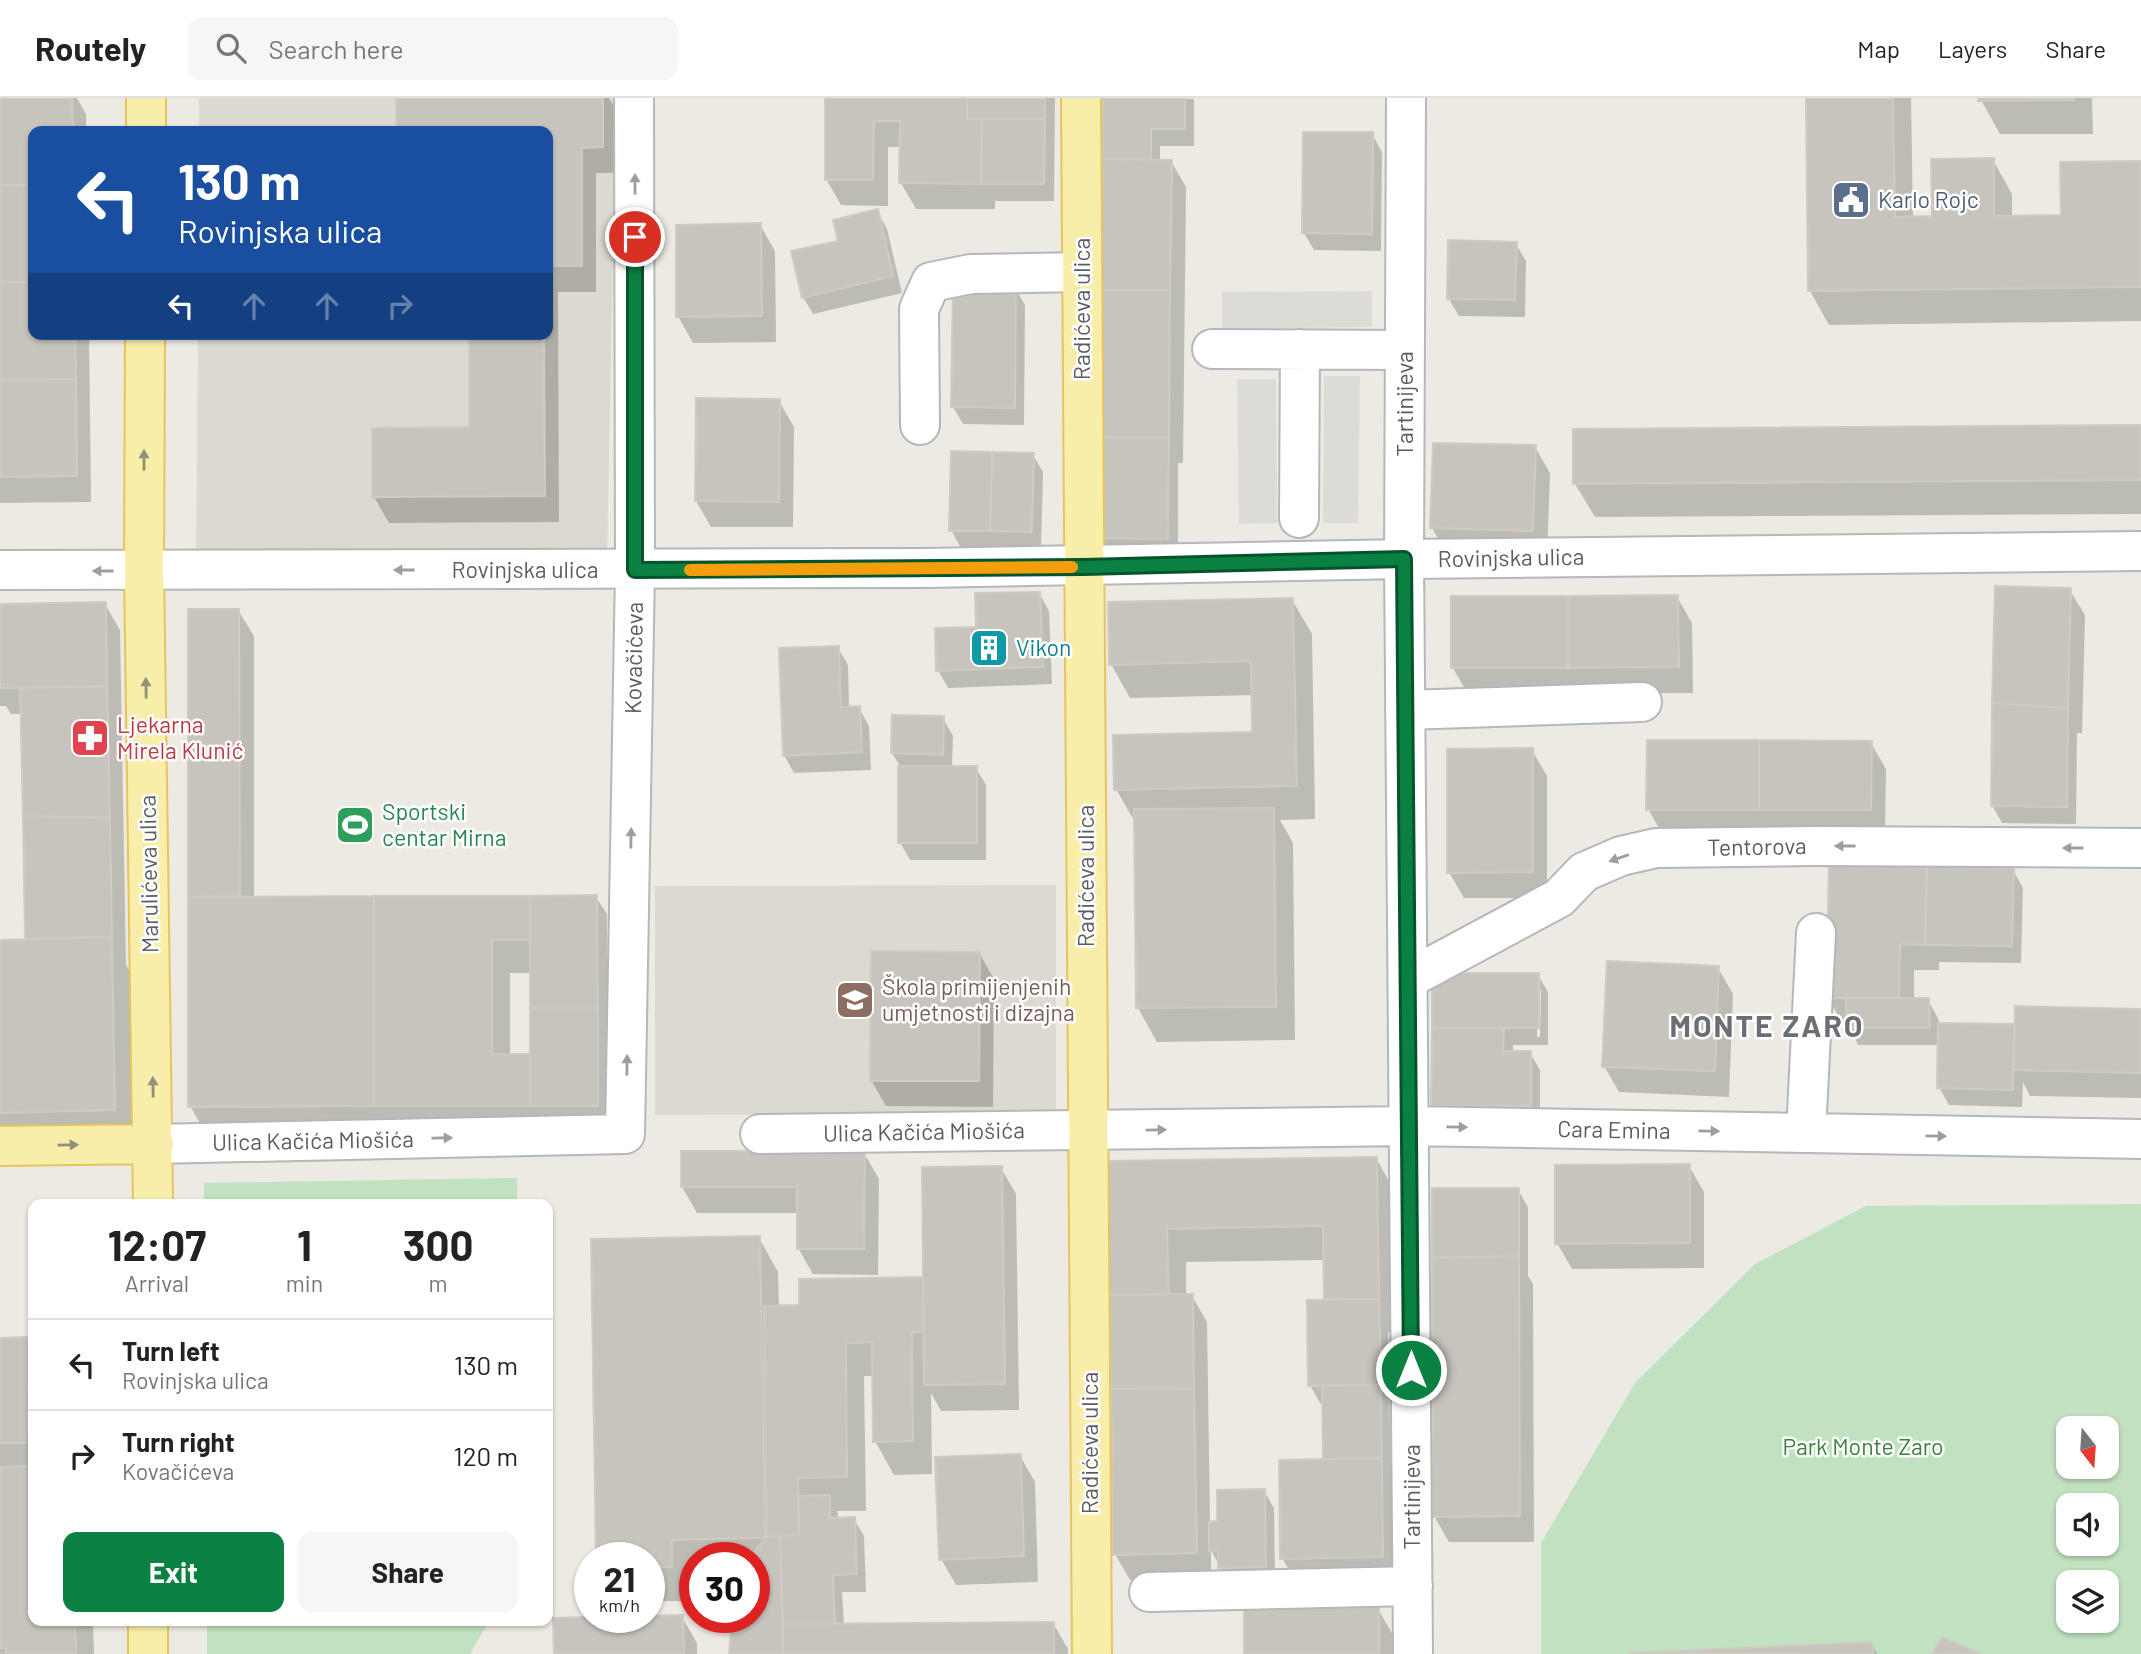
<!DOCTYPE html>
<html lang="en">
<head>
<meta charset="utf-8">
<style>
  :root { --surface:#fff; --page:#f6f6f6; --text:#222; --muted:#767676; --line:#e0e0e0; --accent:#0b8043 }
  body { margin:0; font-family:Barlow,sans-serif; background:var(--page); color:var(--text); height:100vh; display:flex; flex-direction:column; font-size:26px; white-space:nowrap }
  * { box-sizing:border-box; margin:0 }
  p { font-size:23px; color:var(--muted) }
  .icon { flex:none; width:38px; height:38px; fill:none; stroke:currentColor; stroke-width:2; stroke-linecap:round; stroke-linejoin:round }
  .map { position:relative; flex:1; overflow:hidden }
  .details { position:absolute; left:28px; top:1101px; width:525px; height:427px; display:flex; flex-direction:column; background:var(--surface); border-radius:14px; box-shadow:0 2px 5px #0004 }
  .details>* { flex:none }
  .hud { position:absolute; left:28px; top:28px; width:525px; height:214px; border-radius:14px; box-shadow:0 2px 5px #0004; background:#1a4fa0; color:#fff; overflow:hidden }
  .needle { width:46px; rotate:163deg }
  .controls { position:absolute; left:2056px; top:1318px; display:grid; gap:14px }
  .controls a { display:grid; place-items:center; width:63px; height:63px; border-radius:14px; background:var(--surface); box-shadow:0 2px 5px #0004; font-size:35px }
  .speed { position:absolute; left:574px; top:1444px; display:flex; gap:14px; font-size:35px; font-weight:700; text-align:center }
  .speed>* { display:grid; place-content:center; width:91px; height:91px; border-radius:50%; background:var(--surface); box-shadow:0 2px 5px #0004; line-height:1 }
  .speed small { font-size:18px; font-weight:400 }
  .speed .limit { border:10px solid #d22; background:#fff; color:#111 }
  .pin { position:absolute; display:grid; place-items:center; width:60px; height:60px; color:#fff; margin:-30px; border:4px solid #fff; border-radius:50%; box-shadow:0 2px 7px #0007 }
  .me { position:absolute; width:77px; margin:-38px; rotate:0deg; stroke-linejoin:round; filter:drop-shadow(0 0 5px #0008) }
  .turn { display:flex; align-items:center; gap:24px; height:147px; padding:0 35px; font-size:32px }
  .turn .icon { width:91px; height:91px; stroke-width:2.5 }
  .turn b { display:block; font-size:49px; line-height:60px }
  .lanes { display:flex; align-items:center; height:66px; padding:0 35px; background:#0003; justify-content:center; gap:35px; direction:ltr }
  .lanes .off { opacity:.35 }
  .eta { display:flex; justify-content:space-evenly; align-items:center; height:119px; text-align:center }
  .eta b { font-size:42px; font-weight:700; line-height:49px }
  .primary-button { display:flex; gap:14px; margin-top:auto; padding:14px 35px }
  .primary-button a { flex:1; height:80px; border-radius:14px; background:var(--accent); color:#fff; font-size:28px; font-weight:700; line-height:80px; text-align:center }
  .primary-button a+a { background:var(--page); color:var(--text) }
  ul { padding:0; list-style:none }
  li { display:flex; align-items:center; gap:21px; height:91px; padding:0 35px; border-top:2px solid var(--line) }
  li div { flex:1 }
  li b { display:block; font-size:26px }
  li em { font-style:normal }
  header { display:flex; align-items:center; gap:42px; box-sizing:border-box; height:98px; padding:0 35px; background:var(--surface); border-bottom:2px solid var(--line) }
  header strong { font-size:33px }
  nav { display:flex; gap:38px; margin-inline-start:auto; font-size:24px }
  .search { width:490px; height:63px; background:var(--page); display:flex; align-items:center; gap:18px; box-sizing:border-box; padding:0 24px; border-radius:14px; color:var(--muted); font-size:26px }
  .map>svg:first-child { display:block }
</style>
</head>
<body>
<header>
<strong>Routely</strong>
<div class="search"><svg class="icon" aria-label="search" viewBox="0 0 24 24"><circle cx="10" cy="10" r="6"/><path d="M15 15l6 6"/></svg>Search here</div>
<nav><a>Map</a><a>Layers</a><a>Share</a></nav>
</header>
<div class="map">
<svg width="2141" height="1556" viewBox="0 0 2141 1556">
  <rect width="100%" height="100%" fill="#eceae2"/>
  <!-- industrial -->
  <path fill="#dddbd6" d="M1372,193v36l-150,2v-37z
    M1324,278h36l-2,147h-35z
    M1237,281h39l1,144 -38,1z"/>
  <!-- education -->
  <path fill="#dcd9d0" d="M199,0h417l-9,458 -411,-3 2,-219h350v-203h-349z
    M1056,787v229l-401,1v-229z"/>
  <!-- green -->
  <path fill="#c0e2c0" fill-rule="evenodd" d="M517,1080v26h-313v-21z
    M2141,1106v450h-600v-111l94,-160 120,-119 111,-58zM2068,1330h39v38h-39zM2068,1407h39v39h-39zM2068,1484h39v38h-39z
    M207,1523v-1l282,1 -19,33h-263z"/>
  <!-- shadow -->
  <path fill="#0003" fill-rule="evenodd" d="M0,0h77l9,16v17h-53v203h56l2,168 -91,1z
    M398,0h211l8,14v61h-21v119h-38l1,230 -170,1 -15,-26 97,-68v-95h77v-203h-150z
    M827,0h228l-1,103h-59v8h-79l-15,-26v-36h-13v59l-47,-1 -15,-26z
    M1104,0l90,1v47h-34v15h11l15,26 -3,276h-5v93l-67,-1 -10,-17z
    M1808,0h103l2,120h20l60,-58 19,34v24l51,-2 78,-54v159l-312,4 -19,-34z
    M1980,0h112l1,36h-93z
    M1372,36l10,18 -1,99 -67,-1 -10,-17z
    M877,113l10,18 15,64 -89,21 -10,-17 37,-55z
    M760,127l15,26 1,91 -83,1 -15,-27z
    M1516,146l10,17 -1,56 -66,-1 -10,-17z
    M1015,190l10,17 -1,120 -61,-1 -10,-17z
    M779,303l15,26 -1,100h-82l-15,-26z
    M2141,329v87l-546,3 -20,-33z
    M1535,349l15,26 -3,83 -100,-2 -15,-26z
    M1033,357l10,17 -2,77 -80,-1 -10,-18z
    M2069,491l16,26 -3,118h-5l-1,91 -74,-1 -10,-18z
    M1039,495l10,18 3,73 -104,4 -10,-18 40,-42z
    M1677,499l15,26 1,70 -225,1 -15,-26z
    M1292,502l20,34 3,185 -35,1 13,23 2,197 -138,2 -19,-34 -2,-184 -20,-35 138,-55 -1,-39 -123,3 -19,-34z
    M105,506l15,26 6,335 5,8 2,171 -133,3v-206h28l-5,-227h-12l-5,-8h-6v-100z
    M238,512l16,26v262l342,-1 11,17v209l-397,17 -20,-34v-495zM510,875h22v88l-22,-5z
    M838,550l10,17 1,43h10l10,18 2,44 -77,3 -10,-18z
    M943,620l10,18 -1,32h24l10,17v75h-76l-10,-18v-76l-8,-13z
    M1871,645l15,26 -1,67 -222,-1 -15,-26z
    M1532,652l15,26v122h-83l-15,-26z
    M1831,768l182,4 10,18 -2,75 -82,-1v8h-25v30h14l10,18 1,6 74,2 3,5 125,-21v88l-111,-2 -7,-14 -1,25 -73,-2 -10,-18 1,-42h-82l-10,-21h-5l-15,-26z
    M979,855l15,26 -1,128 -107,-1 -15,-26z
    M1718,870l15,26 -4,103 -110,-5 -15,-26z
    M1538,877l10,17v53h-35v8h17l10,17v53h-97l-10,-18zM1537,892h4l-1,47h-3z
    M864,1055l15,26 -1,96 -65,-1 -15,-26 1,-35h-102l-15,-26z
    M1376,1060l19,34 3,140h-10l3,145 5,9 1,97 -100,1 -15,-26 43,-97 -1,-58h-4l-10,-18 18,-84 -3,-41 -139,2v34h6l15,26 3,201h9l45,-32 10,17 1,76 -45,1 -19,-35v29l-81,1 -15,-26 -6,-391z
    M1689,1068l15,26v76l-132,1 -15,-26z
    M1001,1070l15,26 3,216 -78,1 -10,-18 1,81 -38,1 -19,-34 -1,-65h-10l2,135h-29l2,8h15l10,17 2,56h-24l2,33 209,-2 15,26v5h-337l3,-37h20v-59h-59v16h-5l1,27h-42v-43l110,-320 19,34 1,35 22,-1 124,-22z
    M1518,1092l10,17v69l5,8 1,258h-85l-15,-26z
    M0,1241h27l6,11v270h60l1,34h-94z
    M1020,1358l15,26 3,100 -82,3 -15,-26z
    M1378,1511l15,26v19h-147z
    M682,1519l15,26v11h-141z
    M1871,1545l6,11h-230z"/>
  <!-- building -->
  <path fill="#c7c4be" stroke="#d0cbc1" stroke-width="2" d="M0,0h72l1,33h-40v54h-33z
    M396,0h207v49l-21,1v118h-34v-135h-152z
    M825,0h142v21h15l-1,65 -82,-1 1,-62h-26l-1,59h-48z
    M967,0h78v21h-78z
    M1103,0h82v31h-34v30h-49z
    M1806,0h87l2,119 37,-1 -1,-57 63,-1v58l67,-1 -1,-53 81,-1v126l-333,4z
    M1978,0h96v2l-96,1z
    M982,21h63l-1,65h-63z
    M1303,34h70l-1,102 -70,-1z
    M1102,61l70,1 -2,130h-69z
    M0,87h33v97h-33z
    M878,111l15,67 -91,22 -11,-47 47,-10 -5,-21z
    M761,125l1,93 -86,1v-92z
    M1448,142l69,2 -2,58 -68,-1z
    M0,184h33v52h42l1,45 -76,1z
    M953,187l63,1 -1,122 -64,-1z
    M1101,192h69l-1,148 -69,-1z
    M469,236h75l1,162 -173,1v-69l97,-1z
    M76,281l1,97 -77,1v-97z
    M696,300l84,1 -1,103 -84,-1z
    M2141,327v55l-568,4v-55z
    M1100,339l69,1 -1,101 -69,-1z
    M1433,345l103,2 -3,86 -103,-3z
    M951,353l41,1 -2,79h-41z
    M992,354l42,1 -2,79 -42,-1z
    M1995,488l76,2 -3,120 -76,-5z
    M1040,494l3,75 -107,4 -1,-43 41,-1 -1,-34z
    M1678,497l1,72 -111,1v-72z
    M1451,498h117v72h-117z
    M1293,500l4,188 -183,4 -1,-55 139,-3 -1,-71 -142,4 -1,-63z
    M106,504l1,84 -107,2v-84z
    M188,511h51l1,287 -52,1z
    M839,548l2,61 19,-1 2,46 -79,4 -4,-108z
    M107,588l3,132 -87,-2 -3,-128z
    M1992,605l76,5 -1,99 -76,-1z
    M892,617l52,1 -1,39 -52,-2z
    M1647,642h112v70h-113z
    M1759,642l113,1 -1,69h-112z
    M1533,650v124l-86,1v-124z
    M898,668h79v77h-79z
    M1274,710l2,199 -140,1 -2,-199z
    M23,718l87,2 2,119 -87,2z
    M1829,766l98,2 -2,79 -25,-1 -1,54h-73z
    M1927,768l87,2 -2,78 -87,-1z
    M597,797l1,113h-68v-112z
    M374,798v210l-186,1v-210z
    M374,798h156v44h-38v114h38v52h-156z
    M112,839l3,173 -115,3v-173z
    M871,853l109,1 -1,129h-109z
    M1607,863l112,5 -4,105 -113,-4z
    M1432,875h107v55h-107z
    M1846,900h83l1,30h-84z
    M2015,908l126,3v64l-127,-3z
    M530,910h68v98h-68z
    M1938,925l76,1 -1,66 -76,-2z
    M1432,930h72l-1,23h28v55h-100z
    M681,1053h184l-1,98h-67v-62h-116z
    M1377,1059l2,142h-55l-1,-73 -156,3 2,65 -60,1 -2,-134z
    M1690,1066v79l-135,1v-79z
    M1002,1068l3,218 -81,1 -2,-218z
    M1432,1090h87v68l-87,2z
    M760,1138l5,302 -93,2v27h-23v-9h-53l-5,-319z
    M1519,1158l1,260 -88,1v-259z
    M923,1179l1,55h-12l1,109 -40,1 -1,-100 -26,1 1,134 -49,1 1,57 -32,2 -3,-231 35,-1v-26z
    M1169,1196h24l1,94 -83,1 -2,-94z
    M1379,1201l2,86 -73,1 -1,-86z
    M28,1239l1,106h-29v-105z
    M1381,1287l1,73 -59,1 -1,-73z
    M1194,1290l3,165 -84,2 -2,-166z
    M1021,1356l3,102 -85,4 -4,-103z
    M1382,1360l1,99 -103,2 -1,-99z
    M33,1368v154h42l1,34h-70v-6h-6v-181z
    M1265,1391l1,78 -48,1v-17h-9v-29l8,-1v-31z
    M830,1397v23l25,-1 2,57 -24,1 2,49h-52l-3,-88 19,-1 -1,-39z
    M780,1438l3,118h-54l3,-37h22v-59h-5l18,-21z
    M1244,1508l135,1v47h-135z
    M683,1517l1,39h-130l-1,-36z
    M1054,1524v32h-271v-30z
    M1942,1539l40,17h-50z
    M1872,1544l2,12 -245,-1z"/>
  <g fill="none" stroke-linecap="round" stroke-linejoin="round">
    <defs>
      <path id="minor" d="M1406,0l-2,461 9,1095
        M1212,251l193,1
        M920,327l-1,-116 12,-27 40,-8 111,-2
        M1299,420l1,-169
        M0,472l924,-2 480,-9 737,-8
        M1405,612l237,-8
        M1408,881l151,-81 25,-26 37,-16 35,-8 160,-2 325,2
        M1806,1035l10,-200
        M760,1036l649,-8 732,13
        M154,1046l471,-10 10,-564 -1,-472
        M1149,1494l264,-6"/>
      <path id="major" d="M1081,0l11,1556
        M146,33v-33
        M145,236l-1,237 9,633
        M0,1048l154,-2
        M148,1556v-34"/>
    </defs>
    <!-- minor casing -->
    <use href="#minor" stroke="#b4b7bb" stroke-width="42"/>
    <!-- major casing -->
    <use href="#major" stroke="#e6c460" stroke-width="42"/>
    <!-- minor -->
    <use href="#minor" stroke="#fff" stroke-width="38"/>
    <!-- major -->
    <use href="#major" stroke="#f8eeaa" stroke-width="38"/>
  </g>
  <!-- one-way arrows -->
  <defs><path id="oneway-solid" d="M-6-.8H1V-3.2L6.5 0L1 3.2V.8H-6Z" transform="scale(1.75)"/></defs>
  <g fill="#9c9ea0">
    <use href="#oneway-solid" transform="translate(635 86) rotate(-90)"/>
    <use href="#oneway-solid" transform="translate(404 472) rotate(-180)"/>
    <use href="#oneway-solid" transform="translate(103 473) rotate(-180)"/>
    <use href="#oneway-solid" transform="translate(631 740) rotate(-89)"/>
    <use href="#oneway-solid" transform="translate(1845 748) rotate(-180)"/>
    <use href="#oneway-solid" transform="translate(2073 750) rotate(-180)"/>
    <use href="#oneway-solid" transform="translate(1619 760) rotate(161)"/>
    <use href="#oneway-solid" transform="translate(627 967) rotate(-89)"/>
    <use href="#oneway-solid" transform="translate(1457 1029) rotate(1)"/>
    <use href="#oneway-solid" transform="translate(1156 1032) rotate(-1)"/>
    <use href="#oneway-solid" transform="translate(1709 1033) rotate(1)"/>
    <use href="#oneway-solid" transform="translate(1936 1038) rotate(1)"/>
    <use href="#oneway-solid" transform="translate(442 1040) rotate(-1)"/>
  </g>
  <g fill="#91907b">
    <use href="#oneway-solid" transform="translate(144 362) rotate(-90)"/>
    <use href="#oneway-solid" transform="translate(146 590) rotate(-91)"/>
    <use href="#oneway-solid" transform="translate(153 989) rotate(-91)"/>
    <use href="#oneway-solid" transform="translate(68 1047) rotate(-1)"/>
  </g>
  <g fill="none" stroke-linecap="round" stroke-linejoin="round">
    <defs>
      <path id="route" d="M635,139v333l448,-3 321,-8 7,811"/>
    </defs>
    <!-- route casing -->
    <use href="#route" stroke="#07532c" stroke-width="18"/>
    <!-- route -->
    <use href="#route" stroke="#0b8043" stroke-width="12"/>
    <!-- slow -->
    <path stroke="#f59e0b" stroke-width="12" d="M690,472l382,-3"/>
  </g>
  <!-- icons -->
  <defs>
    <symbol id="civic-square" viewBox="-11 -11 22 22"><rect x="-9" y="-9" width="18" height="18" rx="4" fill="#5c6f8a" stroke="#fff"/><path d="M-.6-6.5H3V-4.5H.6V-3L4-1V1h2V6H-6V1h2V-1L-.6-3ZM-1.2 2.5V6h2.4V2.5Z" fill="#fff"/></symbol>
    <symbol id="building-square" viewBox="-11 -11 22 22"><rect x="-9" y="-9" width="18" height="18" rx="4" fill="#0f9aa8" stroke="#fff"/><path d="M-4-6H4V6H1V3H-1V6H-4ZM-2.5-4.3h1.7v1.8h-1.7ZM.8-4.3h1.7v1.8H.8ZM-2.5-1h1.7V.8h-1.7ZM.8-1h1.7V.8H.8Z" fill="#fff"/></symbol>
    <symbol id="pharmacy-square" viewBox="-11 -11 22 22"><rect x="-9" y="-9" width="18" height="18" rx="4" fill="#e0444e" stroke="#fff"/><path d="M-2-6h4v4h4v4h-4v4h-4v-4h-4v-4h4Z" fill="#fff"/></symbol>
    <symbol id="stadium-square" viewBox="-11 -11 22 22"><rect x="-9" y="-9" width="18" height="18" rx="4" fill="#2e9e5b" stroke="#fff"/><path d="M0-5a6.5 5 0 1 0 0 10a6.5 5 0 1 0 0-10ZM-3.5-1.8h7v3.6h-7Z" fill="#fff"/></symbol>
    <symbol id="school-square" viewBox="-11 -11 22 22"><rect x="-9" y="-9" width="18" height="18" rx="4" fill="#8d6e63" stroke="#fff"/><path d="M0-5L7-2L0 1L-7-2ZM-4 1L0 2.5L4 1V4Q0 6-4 4Z" fill="#fff"/></symbol>
  </defs>
  <g fill-rule="evenodd">
    <use href="#civic-square" x="1829" y="80" width="44" height="44"/>
    <use href="#building-square" x="967" y="528" width="44" height="44"/>
    <use href="#pharmacy-square" x="68" y="618" width="44" height="44"/>
    <use href="#stadium-square" x="333" y="705" width="44" height="44"/>
    <use href="#school-square" x="833" y="880" width="44" height="44"/>
  </g>
  <g text-anchor="middle" stroke-width="5" stroke-linejoin="round" paint-order="stroke">
    <!-- service labels -->
    <g font-size="23" fill="#4e5e75" stroke="#fff" text-anchor="start">
      <text x="1878" y="110">Karlo Rojc</text>
    </g>
    <!-- street labels -->
    <g font-size="23" fill="#5a5d61" stroke="#fff">
      <text transform="translate(1082 211) rotate(-90)" y="8">Radićeva ulica</text>
      <text transform="translate(1405 306) rotate(-90)" y="8">Tartinijeva</text>
      <text transform="translate(1511 460) rotate(-1)" y="8">Rovinjska ulica</text>
      <text x="525" y="480">Rovinjska ulica</text>
      <text transform="translate(634 560) rotate(-89)" y="8">Kovačićeva</text>
      <text transform="translate(1757 749) rotate(-1)" y="8">Tentorova</text>
      <text transform="translate(149 776) rotate(-91)" y="8">Marulićeva ulica</text>
      <text transform="translate(1086 778) rotate(-90)" y="8">Radićeva ulica</text>
      <text transform="translate(1614 1032) rotate(1)" y="8">Cara Emina</text>
      <text transform="translate(924 1034) rotate(-1)" y="8">Ulica Kačića Miošića</text>
      <text transform="translate(313 1043) rotate(-1)" y="8">Ulica Kačića Miošića</text>
      <text transform="translate(1090 1345) rotate(-90)" y="8">Radićeva ulica</text>
      <text transform="translate(1412 1399) rotate(-90)" y="8">Tartinijeva</text>
    </g>
    <!-- culture labels -->
    <g font-size="23" fill="#0d838f" stroke="#fff" text-anchor="start">
      <text x="1016" y="558">Vikon</text>
    </g>
    <!-- health labels -->
    <g font-size="23" fill="#be3a42" stroke="#fff" text-anchor="start">
      <text x="117" y="635">Ljekarna<tspan x="117" dy="26">Mirela Klunić</tspan></text>
    </g>
    <!-- leisure labels -->
    <g font-size="23" fill="#27864d" stroke="#fff" text-anchor="start">
      <text x="382" y="722">Sportski<tspan x="382" dy="26">centar Mirna</tspan></text>
    </g>
    <!-- education labels -->
    <g font-size="23" fill="#785e54" stroke="#fff" text-anchor="start">
      <text x="882" y="897">Škola primijenjenih<tspan x="882" dy="26">umjetnosti i dizajna</tspan></text>
    </g>
    <!-- park labels -->
    <g font-size="23" fill="#3a8040" stroke="#fff">
      <text x="1863" y="1357">Park Monte Zaro</text>
    </g>
    <!-- district labels -->
    <g font-size="30" font-weight="bold" letter-spacing="2" fill="#6b6f73" stroke="#fff">
      <text x="1767" y="939">MONTE ZARO</text>
    </g>
  </g>
</svg>
<div class="controls">
<a><svg class="needle" viewBox="-14 -14 28 28"><path d="M0-13l5 13h-10z" fill="#e53935"/><path d="M0 13l5-13h-10z" fill="#767676"/></svg></a>
<a><svg class="icon" aria-label="sound" viewBox="0 0 24 24"><path d="M4 9h4l5-4v14l-5-4H4zM17 9q2 3 0 6"/></svg></a>
<a><svg class="icon" aria-label="layers" viewBox="0 0 24 24"><path d="M12 4l9 5-9 5-9-5zM3 14l9 5 9-5"/></svg></a>
</div>
<div class="speed"><div>21<small>km/h</small></div><div class="limit">30</div></div>
<div class="pin" style="left:635px;top:139px;background:#d93025"><svg class="icon" aria-label="arrive" viewBox="0 0 24 24"><path d="M6 21V4h12l-3 4 3 4H6"/></svg></div>
<svg class="me" style="left:1411px;top:1272px" viewBox="-20 -20 40 40"><circle r="17" fill="#0b8043" stroke="#fff" stroke-width="3"/><path d="M0-11L8 9 0 5-8 9z" fill="#fff"/></svg>
<div class="hud">
<div class="turn"><svg class="icon" aria-label="left" viewBox="0 0 24 24"><path d="M17 20v-9H6M10 6l-5 5 5 5"/></svg><div><b>130 m</b>Rovinjska ulica</div></div>
<div class="lanes"><svg class="icon" aria-label="left" viewBox="0 0 24 24"><path d="M17 20v-9H6M10 6l-5 5 5 5"/></svg><svg class="icon off" aria-label="ahead" viewBox="0 0 24 24"><path d="M12 20V5M6 11l6-6 6 6"/></svg><svg class="icon off" aria-label="ahead" viewBox="0 0 24 24"><path d="M12 20V5M6 11l6-6 6 6"/></svg><svg class="icon off" aria-label="right" viewBox="0 0 24 24"><path d="M7 20v-9h11M14 6l5 5-5 5"/></svg></div>
</div>
<section class="details">
<div class="eta">
<div><b>12:07</b><p>Arrival</p></div>
<div><b>1</b><p>min</p></div>
<div><b>300</b><p>m</p></div>
</div>
<ul>
<li><svg class="icon" aria-label="left" viewBox="0 0 24 24"><path d="M17 20v-9H6M10 6l-5 5 5 5"/></svg><div><b>Turn left</b><p>Rovinjska ulica</p></div><em>130 m</em></li>
<li><svg class="icon" aria-label="right" viewBox="0 0 24 24"><path d="M7 20v-9h11M14 6l5 5-5 5"/></svg><div><b>Turn right</b><p>Kovačićeva</p></div><em>120 m</em></li>
</ul>
<div class="primary-button"><a>Exit</a><a>Share</a></div>
</section>
</div>
</body>
</html>
